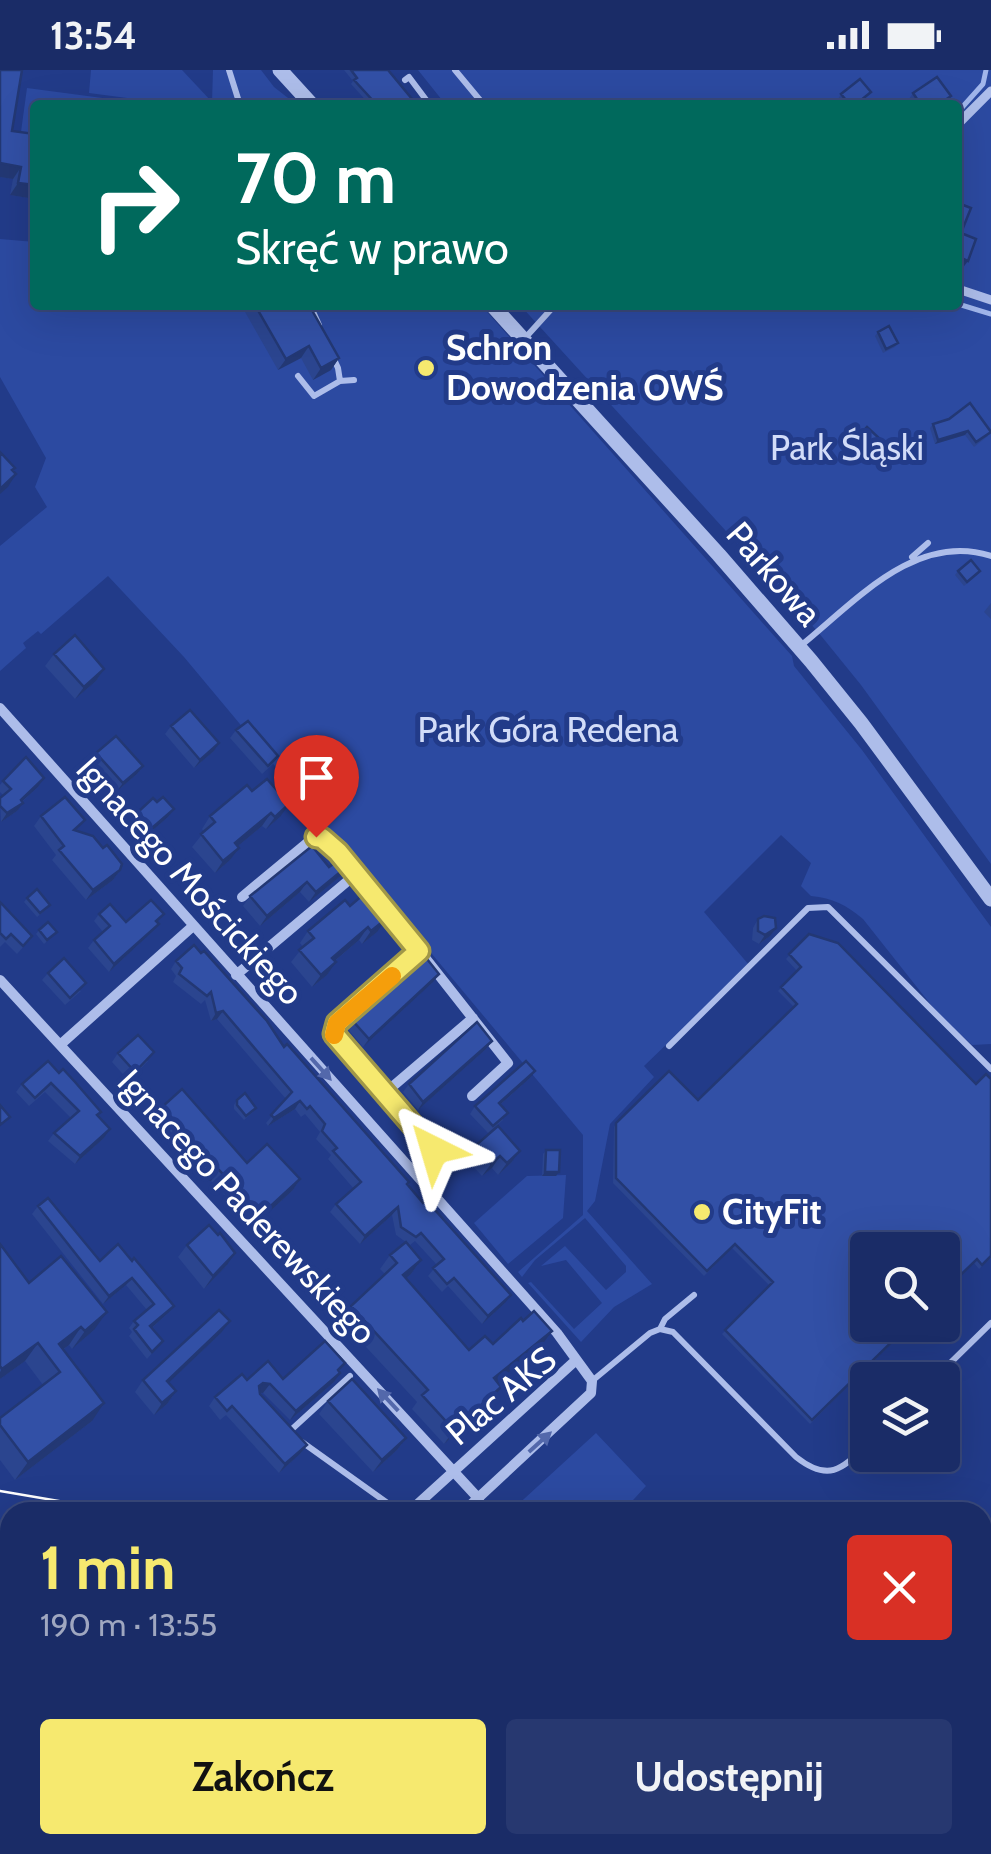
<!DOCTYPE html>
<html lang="pl">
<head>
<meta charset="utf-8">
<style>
  :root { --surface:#1a2c67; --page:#273870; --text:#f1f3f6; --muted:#9fa7c0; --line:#38487b; --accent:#f6e96f }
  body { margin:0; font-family:Cabin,sans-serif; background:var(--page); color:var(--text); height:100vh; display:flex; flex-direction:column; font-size:38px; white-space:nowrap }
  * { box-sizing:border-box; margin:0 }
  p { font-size:32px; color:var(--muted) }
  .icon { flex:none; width:55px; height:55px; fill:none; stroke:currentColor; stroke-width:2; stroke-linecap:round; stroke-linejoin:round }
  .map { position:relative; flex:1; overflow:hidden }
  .drawer { position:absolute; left:0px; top:1432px; width:992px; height:352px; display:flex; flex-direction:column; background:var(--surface); border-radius:30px 30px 0 0; box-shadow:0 10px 40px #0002,0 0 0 2px var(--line) }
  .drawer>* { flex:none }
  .banner { position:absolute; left:30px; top:30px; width:932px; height:210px; border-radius:10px; box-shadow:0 10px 40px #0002,0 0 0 2px var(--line); background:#00695c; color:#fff; overflow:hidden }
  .fabs { position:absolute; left:850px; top:1162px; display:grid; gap:20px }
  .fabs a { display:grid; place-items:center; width:110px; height:110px; border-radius:10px; background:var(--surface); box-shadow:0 10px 40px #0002,0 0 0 2px var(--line); font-size:50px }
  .pin { position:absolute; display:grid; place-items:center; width:85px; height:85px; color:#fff; margin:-102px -42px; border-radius:50% 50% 50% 0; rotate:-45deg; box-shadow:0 0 10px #0007 }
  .pin .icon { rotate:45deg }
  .me { position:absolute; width:110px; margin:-55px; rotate:320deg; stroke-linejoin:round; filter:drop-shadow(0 0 8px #0008) }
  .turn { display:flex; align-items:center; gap:35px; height:210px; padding:0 40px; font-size:45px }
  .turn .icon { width:130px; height:130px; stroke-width:2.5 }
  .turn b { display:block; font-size:70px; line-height:85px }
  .round { display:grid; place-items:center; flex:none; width:105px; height:105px; border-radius:10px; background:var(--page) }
  .head { display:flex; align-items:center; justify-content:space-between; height:170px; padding:0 40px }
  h1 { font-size:60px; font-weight:700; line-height:75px; color:var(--accent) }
  .cta { display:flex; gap:20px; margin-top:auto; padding:20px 40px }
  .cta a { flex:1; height:115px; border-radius:10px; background:var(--accent); color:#111; font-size:40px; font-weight:700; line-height:115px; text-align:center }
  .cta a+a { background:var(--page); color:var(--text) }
  .status { display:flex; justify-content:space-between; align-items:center; height:70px; padding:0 50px; background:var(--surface); direction:ltr }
  .status svg { height:28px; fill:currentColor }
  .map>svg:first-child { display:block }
</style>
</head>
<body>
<div class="status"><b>13:54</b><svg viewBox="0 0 49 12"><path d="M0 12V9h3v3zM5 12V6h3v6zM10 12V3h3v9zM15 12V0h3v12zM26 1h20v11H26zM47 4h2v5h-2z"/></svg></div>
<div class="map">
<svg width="991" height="1784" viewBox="0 0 991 1784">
  <rect width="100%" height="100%" fill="#223b89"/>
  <!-- green -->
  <path fill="#2c4aa1" d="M91,0h91l30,32 1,-32h48l13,17 23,18h-147v-4l-61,-8z
    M418,0h573v794l-130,-179 -43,-53 -298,-327h438v-200h-512z
    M27,18l98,13v4h-90v36l-15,-2z
    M0,169l35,3v63h446l311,351 2,10 68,84 129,177v117l-19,1 -33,-30 -76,-96c-17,-14 -30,-21 -52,-23l-10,-10 10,-23 -30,-28 -77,77 45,53 -105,101 10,11 -44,47 -15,77 -8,10 65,73 -38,23 -33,35 -53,-59 3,-1 43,47 28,-26 -36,-43 -25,6 24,-20 41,44 20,-18v-6l-41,-48 -50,42 -13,17 -4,-5 65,-57v-80l-399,-478 -76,-81 -67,58 -3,-3 -15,12 3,5 -26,23v-125l47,-39 -12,-20 11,-29 -46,-81z
    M566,1105l-3,43 -55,46 -34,-41 53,-47z
    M596,1363l50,53 -24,26h-105l-4,-3z"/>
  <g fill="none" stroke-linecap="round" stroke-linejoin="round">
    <!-- stream -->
    <path stroke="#a1b6eb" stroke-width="5" d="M958,42l25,-28 3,-14
      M958,234l33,10"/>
    <!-- service -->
    <path stroke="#adbdea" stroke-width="6" d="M229,0l11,35
      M455,0l29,35
      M405,10l4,-3 21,28
      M310,235l9,20
      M526,267l29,-32
      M298,306l16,20 26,-15 -2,-13 -6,-13
      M340,311l14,-1
      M912,487l16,-14
      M799,577c54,-43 116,-116 192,-91
      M669,976l139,-138 20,-1 163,162
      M418,1105l16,-16 -4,-17 -77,-82 -20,-26 4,-11 82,-72
      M660,1259l5,-10 29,-24
      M933,1310l58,-57
      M592,1311l58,-48 10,-4 13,3 123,125c33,26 46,12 72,-13
      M291,1360l59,-54
      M302,1372l98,70
      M982,1502l9,-9
      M982,1531l9,4
      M0,1668l10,10
      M139,1775l8,7
      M413,1784l11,-9"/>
    <!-- pedestrian -->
    <path stroke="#adbdea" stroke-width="9" d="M958,54l33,-33
      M958,219l33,11"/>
    <!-- minor -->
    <path stroke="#adbdea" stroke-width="10" d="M0,638l557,625 35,48 -1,12 -128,119
      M242,827l65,-54 15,-5 64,70 122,155 -36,33
      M236,905l120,-101
      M0,910l479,519
      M60,975l133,-119
      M385,1023l88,-75
      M409,1442l166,-151
      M0,1700l10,-8
      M792,1775l6,9
      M554,1778l19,6"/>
    <!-- tertiary -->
    <path stroke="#adbdea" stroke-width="15" d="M280,0l32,35
      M492,235l227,250 92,106 50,62 130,176
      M0,1469h10
      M982,1627l9,2"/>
    <!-- tram -->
    <path stroke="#fff" stroke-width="2.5" d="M0,1421l123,21
      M982,1604l9,1"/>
  </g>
  <!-- wall -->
  <path fill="#2b458f" d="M0,0l12,61 23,3v65l-25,-4 3,-16 -13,-2z
    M344,0h44l29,35h-47l-19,-21 2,-3z
    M871,22l-13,13h-15l-5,-6 3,-5z
    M913,23l32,12h-36l-2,-3z
    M241,235h68l30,53 -8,12 -18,10 -12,-22 -23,12z
    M878,262l20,11 -3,4 -12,6 -8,-17z
    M933,354l55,12 -14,11 -9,-12 -30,9 -5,-16z
    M877,373l-17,18 -12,-12 3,-5z
    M958,501l19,4 -13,11 -9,-11z
    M991,533v16l-7,-7z
    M54,584l50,15 -8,12 -21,18 -30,-33z
    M171,656l48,17 -5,8 -20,17 -29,-34z
    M236,660l42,26 -5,8 -11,10 -32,-36z
    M96,683l47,13 -6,8 -20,17 -27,-30z
    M44,708l-6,9 -16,15 -5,9 -16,11 -1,-24 3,-3 -3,-3v-7l3,-4z
    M247,715l33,32 -14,12 -4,-3 -24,20 -8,14 -15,13 -23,-26 12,-15 -2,-3 8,-13z
    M298,728l24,23 -10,9 -20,-24z
    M174,739l-6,8 -22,19 -14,-15 6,-9z
    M41,746l36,15 43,39 -7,10 -27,20 -34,-40 4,-5 -22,-29z
    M350,794l-7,10 -34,28 -9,-10 -40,34 -17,-20 7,-10 79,-29z
    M27,828l20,11 -10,8 -13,-15z
    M345,830l32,32 -15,12 -3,-4 -24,21 -8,14 -15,12 -21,-25 12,-15 -3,-4 8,-12z
    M0,832l26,42 -9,10 -12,-12 -5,5z
    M99,844l27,8 33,2 -6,7 -44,41 -21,-24 6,-8 9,-8 -9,-11z
    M758,849l12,17 -11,8 -7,-4 1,-12z
    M39,860l18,2 -13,12 -8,-10z
    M809,864l182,324 -12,11 -5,-6 -164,161 -88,-90 48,-48 -38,-38 -28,28 -91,-93 1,-56 2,-4 82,-23 96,-93 -16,-16 19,-20 -11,-12z
    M176,891l108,86 123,138 98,118 -23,21 -34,-38 -6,6 -14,-16 9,-11 -22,-24 -5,4 -14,-10 -4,-20 -32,29 -30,-32 6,-8 18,-15 -26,-30 3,-4 -15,-16 4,-7 -15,-18 -4,3 -6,-8 -27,17 -2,-3 20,-24 -69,-80 -6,2 -6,-21 -4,4 -28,-22 3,-6 -5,-7z
    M48,903l33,18 -16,14 -23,-25z
    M433,912l-70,65 -16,-19 5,-8z
    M492,971l-6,8 -68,61 -15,-18 6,-8z
    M118,983l30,8 -19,20 -17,-19z
    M535,1001l-5,7 -30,27 3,15 -15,13 -18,-19 5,-8z
    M59,1003l42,39 -3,4 12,13 -6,9 -29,26 -27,-23 6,-8 17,-15 -26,-26 -16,14 -13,-14 6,-8z
    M237,1030l16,12 -9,8 -10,-11v-4z
    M162,1037l85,56 53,16 -7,11 -39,36 -43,-45 -4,-1 -5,-9 -47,-53z
    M475,1076l45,5 -9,12 -13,12 -6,-7 -10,8 -16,-17z
    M546,1080l13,22 -3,4h-14l1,-22z
    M38,1136l62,55 18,-17 50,69 -16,15 11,13 -16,18 -18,-23 3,-4 -3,-4 5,-7 13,-11 -21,-25 -23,19 -71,-90z
    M0,1174l29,39 65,47 -22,19 -3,-4 -6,5 29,71 -77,59 -15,-20v-42l43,-33 -18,-24 -25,18z
    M187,1175l40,20 -23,24 -26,-32z
    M390,1185l31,5 -10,14 -5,4 63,72 24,-6 49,1 -45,37 -6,19 -47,43 -32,-35 5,-7 -76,-82 10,-14 34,-32 -5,-5z
    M221,1263l-53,50 8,8 -9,13 -13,11 -19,-23 8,-12z
    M339,1302l-5,10 -44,38 -27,-27 -3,-1 47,53 -7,9 -21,19 -53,-58 -6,5 -11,-14 6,-9 32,-17 36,-1z
    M328,1331l78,37 -9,12 -24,22 -54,-58z
    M10,1569v93l-10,-14v-72z
    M991,1668v32l-8,-1 5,-27z
    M10,1732v43h54l-7,9h-45l-12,-9v-30z
    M192,1775h68l-7,9h-63l5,-7z
    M445,1775h19l-10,9h-2z
    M481,1775h33l-8,9h-14z
    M603,1775h36l6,9h-43l-3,-4z
    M813,1775h60l-6,9h-47z"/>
  <!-- shaded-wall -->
  <path fill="#233874" d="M0,93l21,4 -8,12 -13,-2z
    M18,113l17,2v14l-25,-4z
    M958,186l10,5 -6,8 -4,-2z
    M309,276l-8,12 -23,12 8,-11z
    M339,288l-8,12 -18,10 8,-12z
    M968,361l-3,4 -30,9 3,-4z
    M16,404l-8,13 -8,7v-5z
    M104,599l-8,12 -21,18 9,-12z
    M219,673l-5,8 -20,17 6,-8z
    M143,696l-6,8 -20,17 6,-8z
    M44,708l-6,9 -21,19 6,-3 -6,8 -16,11 6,-9z
    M289,734l-9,13 -14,12 9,-12z
    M174,739l-6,8 -22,19 6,-8z
    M271,743l-9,13 -36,30 9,-13z
    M239,778l-9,12 -15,13 8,-12z
    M350,794l-7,10 -34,28 7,-10z
    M120,800l-7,10 -27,20 7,-10z
    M307,812l-7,10 -40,34 7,-10z
    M386,849l-9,13 -15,12 9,-13z
    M159,854l-6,7 -44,41 5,-8z
    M368,857l-9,13 -35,30 8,-12z
    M776,858l-6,8 -11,8 6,-9z
    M336,892l-9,13 -15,12 9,-12z
    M439,904l-6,8 -70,65 6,-8z
    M223,941l-6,8 -6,2 5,-8z
    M492,971l-6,8 -68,61 5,-8z
    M535,1001l-5,7 -36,32 5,-7z
    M300,1031l-5,8 -27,17 6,-8z
    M110,1059l-6,9 -29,26 5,-8z
    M520,1081l-9,12 -13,12 9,-12z
    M500,1086l-8,12 -10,8 9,-12z
    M214,1099l5,1 -8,11 -4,-1z
    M545,1102h14l-3,4h-14z
    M300,1109l-7,11 -39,36 7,-11z
    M398,1137l-6,8 -32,29 5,-8z
    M235,1183l-8,12 -23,24 9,-13z
    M421,1190l-10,14 -18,15 10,-14z
    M132,1208l-6,7 -23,19 6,-8z
    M511,1225l-6,8 -23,21 6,-8z
    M174,1236l-6,7 -23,21 5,-8z
    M107,1242l-13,18 -22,19 13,-18z
    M230,1251l-9,12 -63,60 9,-12z
    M81,1257l-12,18 -19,14 9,-15z
    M552,1261l-10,14 -57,47 9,-14z
    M38,1273l-13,18 -25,18v-7l2,-3z
    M340,1303l-6,9 -44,38 6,-9z
    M263,1313l7,1 -7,9 -7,-1 -3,3z
    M501,1317l-10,14 -47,43 10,-14z
    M176,1321l-9,13 -13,11 8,-12z
    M104,1333l-12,18 -77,59 13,-18z
    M406,1368l-9,12 -24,22 9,-12z
    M307,1375l-7,9 -21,19 6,-9z
    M989,1691h2v9l-8,-1z"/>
  <!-- building -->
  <path fill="#3250a6" stroke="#233874" stroke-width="2.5" d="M0,0h22l-10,61 23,3v51l-17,-2 3,-16 -21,-4z
    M351,0h37l29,35h-40l-23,-25 3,-2z
    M937,7l14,19 -13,9h-17l-8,-12z
    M860,9l11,13 -16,13h-5l-9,-11z
    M958,133l13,5 -10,25 15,6 -8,22 -10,-5z
    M255,235h54l30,53 -18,10 -12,-22 -23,13z
    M889,256l9,17 -12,6 -8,-17z
    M970,333l21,29 -15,10 -8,-11 -30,9 -5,-16 16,-5z
    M867,357l13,12 -17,18 -12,-13z
    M0,382l15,16 -3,2 4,4 -16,15z
    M971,490l9,11 -13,11 -9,-11z
    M75,565l29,34 -20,18 -30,-33z
    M190,640l29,33 -19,17 -29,-34z
    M248,651l30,35 -10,10 -32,-36z
    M116,666l27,30 -20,17 -27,-30z
    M26,687l18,21 -23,22 2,3 -16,10 -7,-7v-8l11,-9 -8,-8z
    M267,709l22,25 -14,13 -4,-4 -36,30 4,5 -16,13 -22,-27 14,-12 -5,-6 37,-31 5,6z
    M308,720l20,23 -10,8 -20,-23z
    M65,727l20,23 -11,10 19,6 10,12 4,-3 15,19 -2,6 -27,20 -34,-40 5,-4 -23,-30z
    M163,727l11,12 -22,19 -14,-16 15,-14 4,4z
    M312,776l17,21 14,-10 7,7 -34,28 -9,-10 -40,34 -17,-20z
    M37,819l13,16 -10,8 -13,-15z
    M364,824l22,25 -15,12 -3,-4 -36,31 4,4 -15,13 -22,-25 15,-12 -6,-7 37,-31 5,6z
    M151,830l13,14 -8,7 3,3 -45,40 -20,-24 16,-14 -11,-12 11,-10 16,18z
    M0,832l32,34 -9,10 -12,-12 -5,5 -6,-6z
    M764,846l11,2 1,10 -11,7 -7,-4v-12z
    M48,852l9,10 -10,8 -8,-10z
    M809,864l29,9 138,141 10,-10 5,5v177l-9,9 -5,-6 -35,34v-43h-74v75h41l-97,95 -87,-90 48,-48 -38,-38 -28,27 -91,-93v-55l53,-52 29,29 99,-96 -16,-17 20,-20 -12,-13z
    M194,875l7,8 3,-2 63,70 17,26 3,-3 122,138 -2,2 16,19 3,-3 85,95 -23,21 -34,-38 -7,6 -14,-16 11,-9 -23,-26 -5,4 -15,-10 -3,-20 -33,29 -29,-32 25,-22 -28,-31 4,-3 -15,-17 3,-7 -15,-18 -3,3 -7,-8 -26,17 -3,-3 21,-23 -69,-81 -7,2 -5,-21 -4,4 -28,-22 3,-6 -6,-7z
    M423,884l16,20 -70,65 -17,-19z
    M64,888l22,25 -16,15 -22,-25z
    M477,952l15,19 -69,61 -14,-18z
    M138,965l16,17 -19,20 -17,-19z
    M48,991l11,12 4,-4 12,13 26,30 -4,3 13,14 -30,27 -26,-23 25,-22 -28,-28 -16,15 -13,-14z
    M526,991l9,10 -36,32 9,10 -15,13 -18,-20z
    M182,1019l65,74 20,-19 33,35 -39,36 -42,-45 -5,-1 -4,-9 -48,-53z
    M245,1023l11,15 -10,8 -9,-11v-5z
    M0,1035l10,12 -10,8z
    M498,1056l22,25 -13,12 -7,-7 -9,8 -16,-18z
    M546,1080h14l-1,22h-14z
    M48,1128l52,63 18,-17 14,17 2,-3 40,48 -24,20 13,15 -11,11 -18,-23 4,-4 -4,-4 20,-17 -22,-26 -23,18 -71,-90z
    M209,1155l9,10 2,-2 15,20 -22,23 -26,-31z
    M406,1172l15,18 -18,15 66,75 16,-14 8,8 28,-26 2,3 11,-10 18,20 -58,47 7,9 -47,43 -32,-35 6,-5 -77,-84 46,-43 -7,-8z
    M0,1174l29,39 32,-27 46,56 -22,19 -4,-4 -22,17 45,59 -76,59 -28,-37v-7l60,-46 -22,-29 -36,26 -2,-3z
    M219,1240l11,11 -63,60 9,10 -14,12 -19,-23z
    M325,1271l20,22 -7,7 2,3 -44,38 -26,-27 -7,-1 -4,3 1,8 47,51 -22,19 -53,-58 -5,5 -12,-14 27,-23 5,6 21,-19 15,18z
    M352,1309l54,59 -24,22 -54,-59z
    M10,1569v84l-10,-14v-63z
    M982,1715l5,1 -5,24z
    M10,1732v24l-10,-8v-3z
    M982,1760l9,11v13h-39l12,-9h18z
    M36,1775h27l-6,9h-9z
    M216,1775h43l-7,9h-25z
    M607,1775h32l6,9h-34l-5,-6 2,-1z
    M756,1775h8l8,5 -3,4h-28z
    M828,1775h45l-11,9h-28z"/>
  <!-- one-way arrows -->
  <defs><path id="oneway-solid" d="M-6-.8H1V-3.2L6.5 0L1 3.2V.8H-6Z" transform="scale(2.5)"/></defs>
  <g fill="#5368ab">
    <use href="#oneway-solid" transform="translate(321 999) rotate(48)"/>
    <use href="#oneway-solid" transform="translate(388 1330) rotate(-133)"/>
    <use href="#oneway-solid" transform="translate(540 1372) rotate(-42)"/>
  </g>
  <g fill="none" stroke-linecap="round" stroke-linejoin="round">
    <defs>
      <path id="route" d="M316,767l6,1 16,14 81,99 -82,72 -3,11 100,116"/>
    </defs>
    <!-- route casing -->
    <use href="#route" stroke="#a09748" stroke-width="25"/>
    <!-- route -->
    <use href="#route" stroke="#f6e96f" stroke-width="18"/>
    <!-- slow -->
    <path stroke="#f59e0b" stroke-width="18" d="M334,965l3,-12 55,-47"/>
  </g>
  <!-- markers -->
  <g fill="#f6e96f" stroke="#223b89" stroke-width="4">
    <circle cx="426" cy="298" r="10"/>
    <circle cx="702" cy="1142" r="10"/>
  </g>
  <g text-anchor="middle" stroke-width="10" stroke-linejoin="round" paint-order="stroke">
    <!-- poi labels -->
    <g font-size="35" font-weight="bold" fill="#fff" stroke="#223b89" text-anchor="start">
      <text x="446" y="290">Schron<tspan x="446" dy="40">Dowodzenia OWŚ</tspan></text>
      <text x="722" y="1154">CityFit</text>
    </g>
    <!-- park labels -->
    <g font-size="35" fill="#d2dcf8" stroke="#223b89">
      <text x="847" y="390">Park Śląski</text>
      <text x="548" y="672">Park Góra Redena</text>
    </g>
    <!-- street labels -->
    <g font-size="35" fill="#fff" stroke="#223b89">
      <text transform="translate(774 504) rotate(49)" y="12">Parkowa</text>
      <text transform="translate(190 811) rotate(48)" y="12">Ignacego Mościckiego</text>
      <text transform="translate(247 1137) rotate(47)" y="12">Ignacego Paderewskiego</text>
      <text transform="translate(501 1326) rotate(-40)" y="12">Plac AKS</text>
    </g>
  </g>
</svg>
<div class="fabs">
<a><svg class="icon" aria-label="search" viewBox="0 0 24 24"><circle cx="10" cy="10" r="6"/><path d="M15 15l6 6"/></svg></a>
<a><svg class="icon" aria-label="layers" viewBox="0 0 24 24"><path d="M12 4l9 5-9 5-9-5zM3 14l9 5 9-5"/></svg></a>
</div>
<div class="pin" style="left:316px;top:767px;background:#d93025"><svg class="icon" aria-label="arrive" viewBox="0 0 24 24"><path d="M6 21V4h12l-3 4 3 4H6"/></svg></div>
<svg class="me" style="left:434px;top:1080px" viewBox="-20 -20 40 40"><path d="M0-17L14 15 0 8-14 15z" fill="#f6e96f" stroke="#fff" stroke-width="4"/></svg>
<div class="banner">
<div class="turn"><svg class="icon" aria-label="right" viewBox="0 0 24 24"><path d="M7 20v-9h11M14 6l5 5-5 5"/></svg><div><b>70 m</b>Skręć w prawo</div></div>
</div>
<section class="drawer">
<div class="head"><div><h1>1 min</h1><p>190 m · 13:55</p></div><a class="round" style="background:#d93025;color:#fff"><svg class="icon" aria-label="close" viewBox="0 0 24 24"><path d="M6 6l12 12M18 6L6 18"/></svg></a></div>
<div class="cta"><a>Zakończ</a><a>Udostępnij</a></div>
</section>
</div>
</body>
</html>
